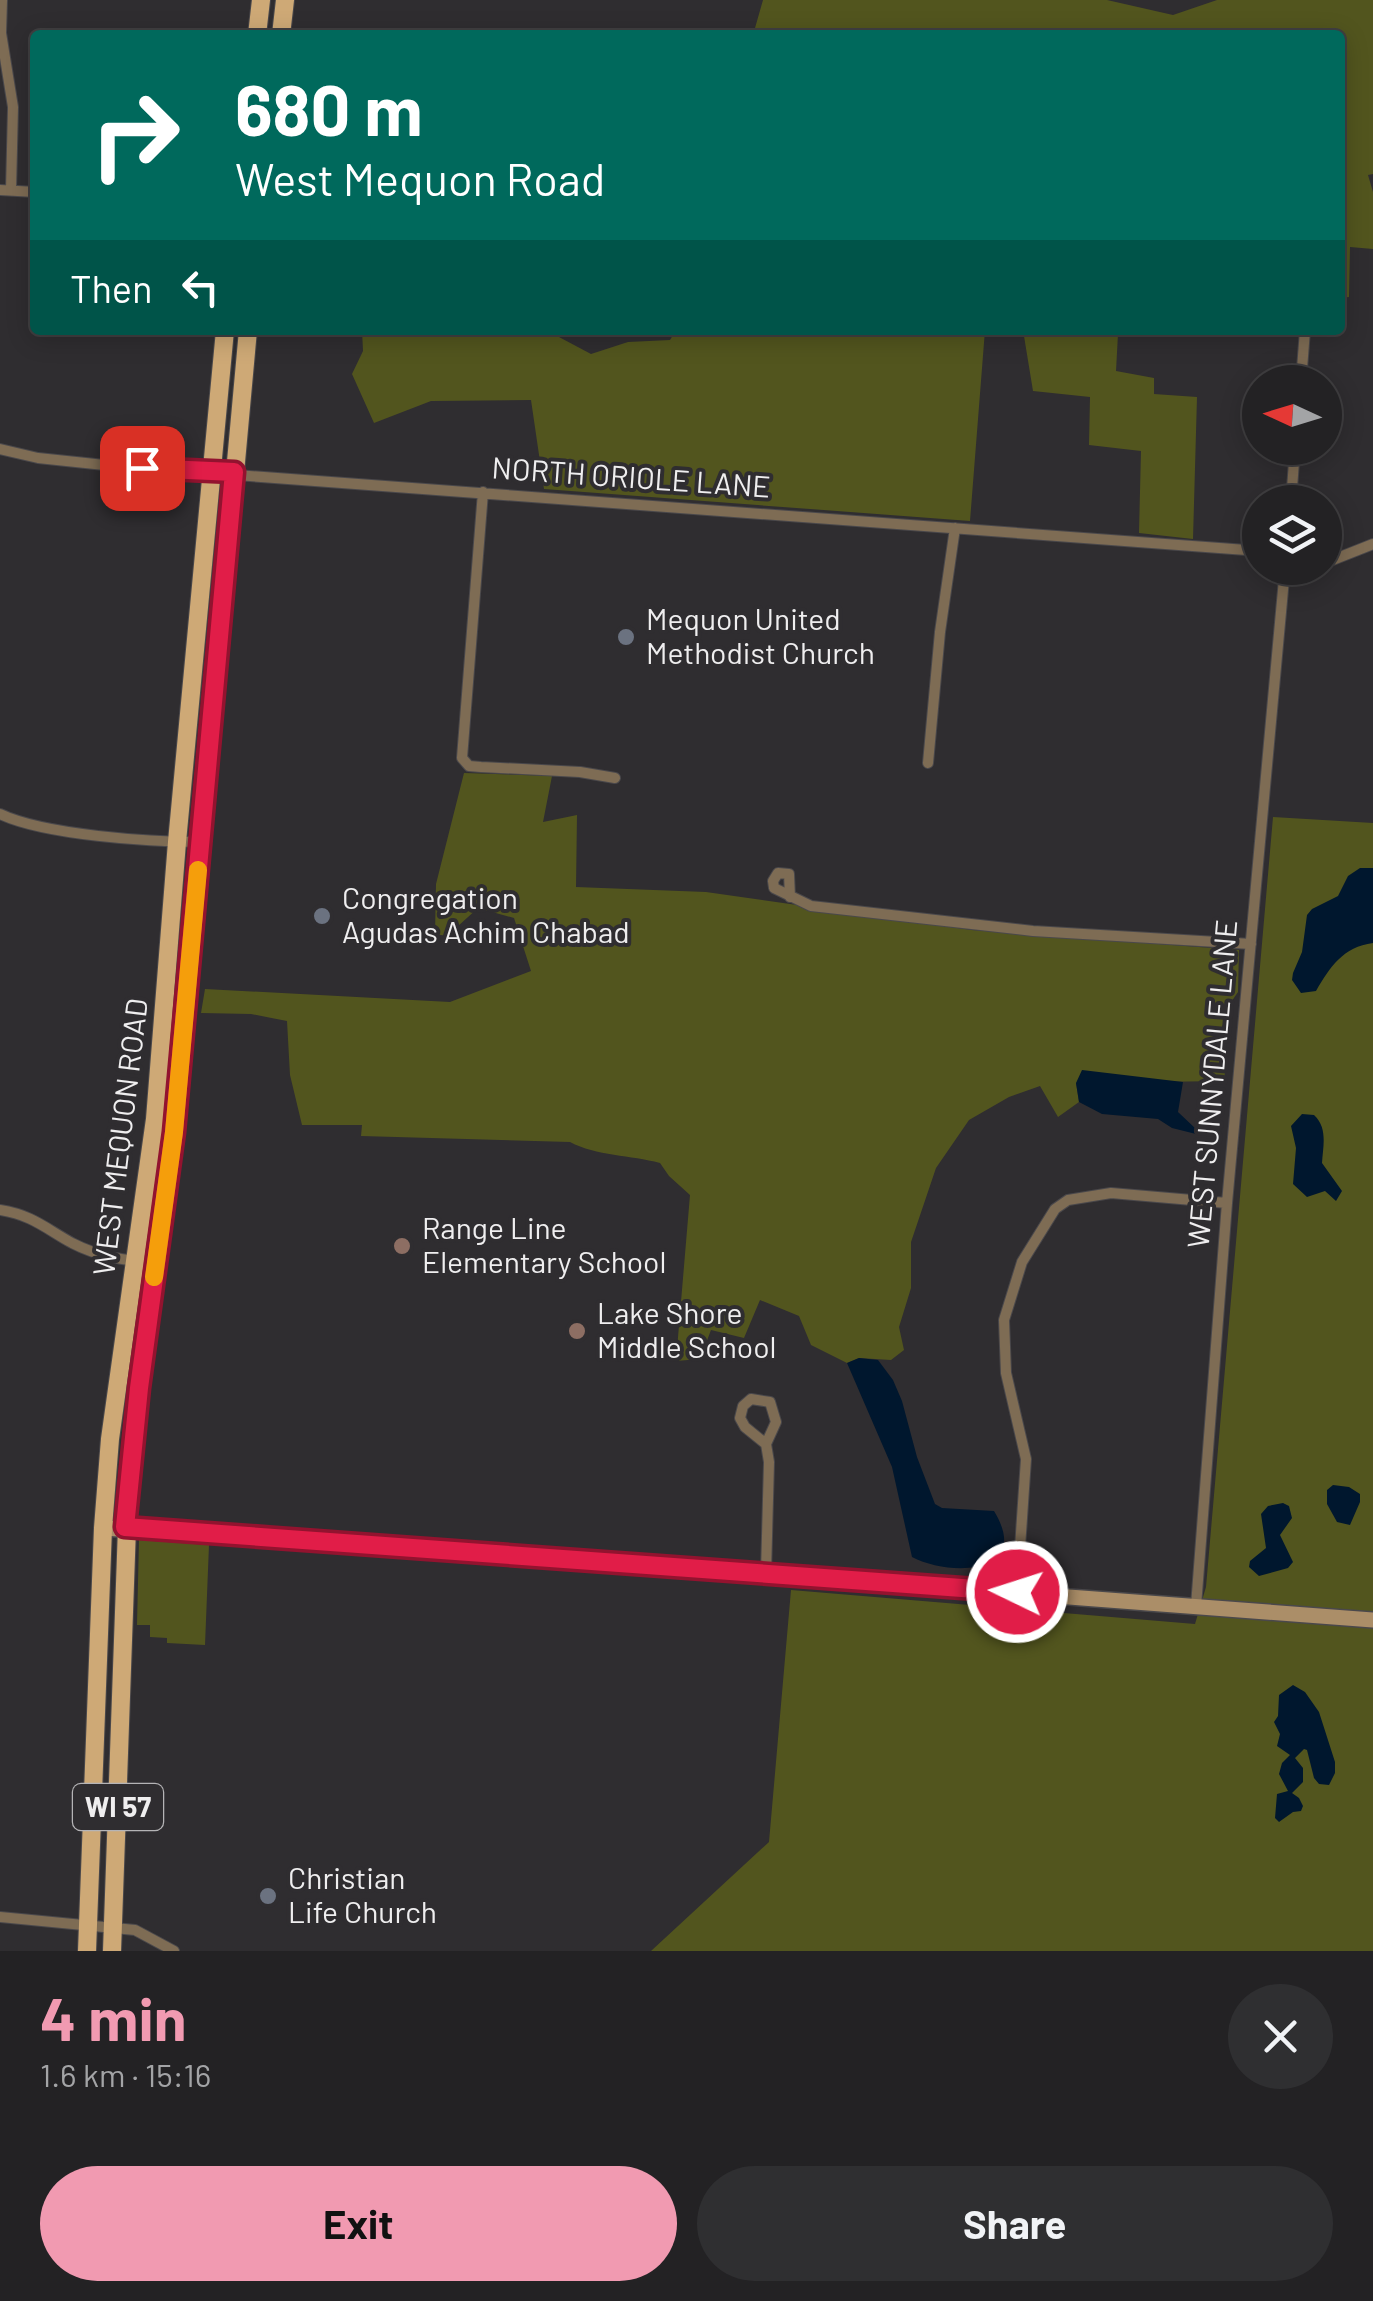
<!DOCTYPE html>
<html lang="en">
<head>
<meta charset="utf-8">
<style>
  :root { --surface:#232224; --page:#2f2f31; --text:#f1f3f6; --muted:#a3a4a6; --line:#403f41; --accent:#f19ab1 }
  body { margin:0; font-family:Barlow,sans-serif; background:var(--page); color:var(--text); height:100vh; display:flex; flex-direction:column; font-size:38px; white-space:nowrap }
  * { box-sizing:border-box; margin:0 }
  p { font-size:32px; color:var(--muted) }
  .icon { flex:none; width:55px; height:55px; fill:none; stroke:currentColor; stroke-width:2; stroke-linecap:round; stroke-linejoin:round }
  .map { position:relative; height:1951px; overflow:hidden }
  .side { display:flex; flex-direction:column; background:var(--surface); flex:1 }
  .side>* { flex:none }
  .hud { position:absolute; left:30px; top:30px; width:1315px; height:305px; border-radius:10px; box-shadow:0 5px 25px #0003,0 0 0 2px var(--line); background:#00695c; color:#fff; overflow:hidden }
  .needle { width:65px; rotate:274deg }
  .tools { position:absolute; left:1242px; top:365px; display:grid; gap:20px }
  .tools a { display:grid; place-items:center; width:100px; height:100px; border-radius:50%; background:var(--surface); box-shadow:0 5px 25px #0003,0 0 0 2px var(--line); font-size:50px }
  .pin { position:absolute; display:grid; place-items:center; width:85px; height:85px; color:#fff; margin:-42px; border-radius:20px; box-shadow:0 5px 15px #0006 }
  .me { position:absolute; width:110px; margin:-55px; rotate:274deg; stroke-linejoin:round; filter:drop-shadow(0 0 8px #0008) }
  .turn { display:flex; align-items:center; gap:35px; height:210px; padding:0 40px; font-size:45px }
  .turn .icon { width:130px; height:130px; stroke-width:2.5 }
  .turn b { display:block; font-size:70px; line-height:85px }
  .then { display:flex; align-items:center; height:95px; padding:0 40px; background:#0003; gap:20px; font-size:38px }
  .round { display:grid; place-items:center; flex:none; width:105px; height:105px; border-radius:52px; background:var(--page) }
  .head { display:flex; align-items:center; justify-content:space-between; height:170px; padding:0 40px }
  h1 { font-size:60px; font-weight:700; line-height:75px; color:var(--accent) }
  .action { display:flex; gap:20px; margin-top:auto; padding:20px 40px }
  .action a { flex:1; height:115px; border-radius:60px; background:var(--accent); color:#111; font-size:40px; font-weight:700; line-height:115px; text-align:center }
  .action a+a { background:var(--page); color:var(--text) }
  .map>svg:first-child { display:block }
</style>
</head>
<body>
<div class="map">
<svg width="1373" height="1951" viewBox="0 0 1373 1951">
  <rect width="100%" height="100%" fill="#2f2d30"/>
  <!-- green -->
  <path fill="#52551e" d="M763,0h344l66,15 44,-15h156v174l-5,1 5,17v57l-23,-2 -1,50 -9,1v-263h-587z
    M362,330h197v7l32,17 37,-12 42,-2 6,-10h309l-15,191 -426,-32 -13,-89 -100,1 -57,22 -22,-49 11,-23z
    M1023,330l95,4 -2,37 38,7v16l43,3 -4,142 -54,-6 2,-82 -52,-6 1,-48 -57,-6z
    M464,773l88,3 -9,46 34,-7 -1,72 130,5 266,38 267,20 -1,42 -11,16 -11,45 8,6 1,22 -149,2 3,19 -21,15 -18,-31 -31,11 -40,23 -33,48 -25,74v46l-12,39 5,23 -13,10 -32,-2 -12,5 -36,-18 -12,-29 -39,-16 -16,38 -33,-8 -11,29 -24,2 14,-166 -21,-19 -9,-13c-29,-8 -64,-7 -90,-21l-209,-6 1,-11h-60l-12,-50 -3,-54 -36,-7 -50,-1 4,-24 245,13 81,-31 -17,-53 -36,-10 -31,28 -12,-2 1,-50z
    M1273,817l100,6v1128h-722l118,-109 22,-252 404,34 11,-37z
    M139,1540l70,5 -4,100 -38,-2v-5l-17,-1v-12h-13z"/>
  <!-- water -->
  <path fill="#00172e" d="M1360,868h13v75c-30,4 -43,24 -57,48l-15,2 -9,-13 1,-7 9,-21 5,-37 5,-6 26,-13 10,-20z
    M1082,1070l101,12 -5,30 18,17v5l-24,-6 -14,-9 -56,-5 -23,-12 -3,-19z
    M1302,1114l12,1c14,13 9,31 8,48l20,28 -6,10 -11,-10 -18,6 -14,-13 3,-36 -5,-22z
    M859,1358l19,2 15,20 9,21 15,56 18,47 7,4 52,3c39,64 -44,66 -82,46l-20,-90 -45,-104z
    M1333,1485l16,2 11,7v8l-10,23 -13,-3 -10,-18v-14z
    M1283,1503l6,3 3,12 -12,17 13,27 -5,6 -29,8 -10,-9 1,-6 16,-13 -5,-34 7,-8z
    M1293,1685l12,7 14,20 16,50v11l-6,12 -10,-1 -5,-6 -7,-28 -3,-1 -9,9 8,10v14l-11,11 7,5 4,8 -2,5 -8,1 -14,10 -4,-4 2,-24 11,-3 -9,-17 3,-11 8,-8 -13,-9 3,-12 -6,-12 4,-6 1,-21z"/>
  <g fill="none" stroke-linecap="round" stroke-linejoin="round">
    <defs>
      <path id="street" d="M2,0l-1,33 12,74 -2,83
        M0,190l35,2
        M1301,382l4,-52
        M0,449l38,9 76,8 1146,85
        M483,492l-21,266 7,8 12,1 99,5 35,6
        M1291,502l4,-54
        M1325,551l16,5
        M1325,563l48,-19
        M928,763l12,-131 15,-104
        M0,814c44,21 150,28 200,28
        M790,897l-1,-23 -11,-1 -5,8 1,7 37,18 222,25 218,13
        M0,1210c32,5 45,18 72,33 27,14 54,18 84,19
        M766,1573l3,-111 -3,-18 10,-22 -6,-20 -19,-3 -8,7 -3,12 5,9 21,17
        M1017,1592l9,-133 -20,-86 -2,-53 18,-58 33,-53 13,-9 43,-7 116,10
        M1196,1606l31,-403 58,-635
        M0,1917l135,13 39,21"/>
      <path id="secondary" d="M103,1528l331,21 939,71"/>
      <path id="primary" d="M257,35l4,-35
        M281,35l4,-35
        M87,1951l16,-423 7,-89 45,-320 22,-277 48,-512
        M112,1951l17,-480 46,-339 73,-802"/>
    </defs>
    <!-- street casing -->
    <use href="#street" stroke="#4a484b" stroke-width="12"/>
    <!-- secondary casing -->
    <use href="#secondary" stroke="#4a484b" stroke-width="18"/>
    <!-- primary casing -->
    <use href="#primary" stroke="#4a484b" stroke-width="20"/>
    <!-- street -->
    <use href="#street" stroke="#7e6c54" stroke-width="10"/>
    <!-- secondary -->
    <use href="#secondary" stroke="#ab8e68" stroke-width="15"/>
    <!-- primary -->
    <use href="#primary" stroke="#cea976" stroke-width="18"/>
  </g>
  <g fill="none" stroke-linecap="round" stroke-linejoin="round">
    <defs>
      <path id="route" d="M142,468l92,4 -60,660 -35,256 -14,139 892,65"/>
    </defs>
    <!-- route casing -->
    <use href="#route" stroke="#92132f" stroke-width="25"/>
    <!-- route -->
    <use href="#route" stroke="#e11d48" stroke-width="18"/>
    <!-- slow -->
    <path stroke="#f59e0b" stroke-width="18" d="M154,1277l20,-145 24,-262"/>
  </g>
  <!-- markers -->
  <g fill="#6b7280" stroke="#2f2d30" stroke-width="4">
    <circle cx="626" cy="637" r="10"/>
    <circle cx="322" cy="916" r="10"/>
    <circle cx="268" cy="1896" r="10"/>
  </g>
  <g fill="#8d6e63" stroke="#2f2d30" stroke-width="4">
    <circle cx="402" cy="1246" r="10"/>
    <circle cx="577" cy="1331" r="10"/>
  </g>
  <g text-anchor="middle" stroke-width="8" stroke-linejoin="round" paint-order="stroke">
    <!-- shield labels -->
    <rect fill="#2f2d30" stroke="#b5b4b6" stroke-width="2.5" x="73" y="1784" width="90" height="46" rx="8"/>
    <g font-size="28" font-weight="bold" fill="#efeeef">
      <text x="118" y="1817">WI 57</text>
    </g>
    <!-- street labels -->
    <g font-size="30" fill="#efeeef" stroke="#2f2d30">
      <text transform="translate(631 478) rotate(4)" y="10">NORTH ORIOLE LANE</text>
      <text transform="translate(1213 1084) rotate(-85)" y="10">WEST SUNNYDALE LANE</text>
      <text transform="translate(121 1137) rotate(-83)" y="10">WEST MEQUON ROAD</text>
    </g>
    <!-- poi labels -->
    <g font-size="30" fill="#efeeef" stroke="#2f2d30" text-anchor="start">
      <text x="646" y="630">Mequon United<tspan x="646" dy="34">Methodist Church</tspan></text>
      <text x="342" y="909">Congregation<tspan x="342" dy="34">Agudas Achim Chabad</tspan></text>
      <text x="422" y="1239">Range Line<tspan x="422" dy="34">Elementary School</tspan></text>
      <text x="597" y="1324">Lake Shore<tspan x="597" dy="34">Middle School</tspan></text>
      <text x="288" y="1889">Christian<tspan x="288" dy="34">Life Church</tspan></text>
    </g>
  </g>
</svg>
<div class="tools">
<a><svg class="needle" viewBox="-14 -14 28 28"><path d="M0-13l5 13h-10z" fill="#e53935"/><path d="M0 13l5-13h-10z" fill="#a3a4a6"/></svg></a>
<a><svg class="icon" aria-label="layers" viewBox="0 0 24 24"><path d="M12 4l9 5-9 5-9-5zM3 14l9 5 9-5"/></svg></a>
</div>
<div class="pin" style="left:142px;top:468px;background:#d93025"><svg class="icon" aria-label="arrive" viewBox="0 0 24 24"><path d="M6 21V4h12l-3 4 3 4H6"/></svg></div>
<svg class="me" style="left:1017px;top:1592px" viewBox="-20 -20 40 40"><circle r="17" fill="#e11d48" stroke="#fff" stroke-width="3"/><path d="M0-11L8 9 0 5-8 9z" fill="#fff"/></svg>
<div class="hud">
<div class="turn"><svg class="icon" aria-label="right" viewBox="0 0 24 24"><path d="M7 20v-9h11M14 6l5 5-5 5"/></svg><div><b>680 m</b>West Mequon Road</div></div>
<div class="then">Then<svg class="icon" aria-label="left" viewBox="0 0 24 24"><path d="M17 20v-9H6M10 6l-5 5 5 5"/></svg></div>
</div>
</div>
<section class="side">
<div class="head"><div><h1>4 min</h1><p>1.6 km · 15:16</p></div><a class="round"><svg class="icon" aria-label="close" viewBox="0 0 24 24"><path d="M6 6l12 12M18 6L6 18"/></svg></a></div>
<div class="action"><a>Exit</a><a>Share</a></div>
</section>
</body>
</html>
